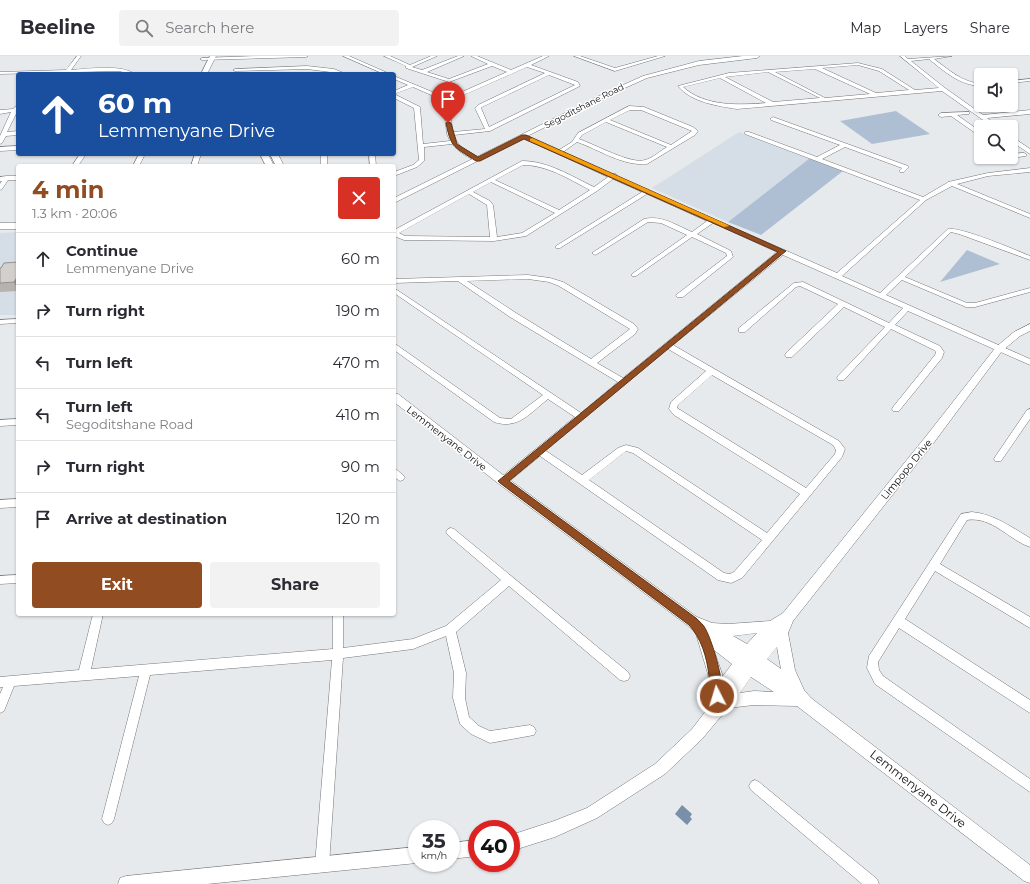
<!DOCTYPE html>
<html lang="en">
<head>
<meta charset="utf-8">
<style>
  :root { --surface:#fff; --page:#f2f2f3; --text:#2b2b33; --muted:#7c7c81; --line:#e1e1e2; --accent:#914d21 }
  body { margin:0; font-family:Montserrat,sans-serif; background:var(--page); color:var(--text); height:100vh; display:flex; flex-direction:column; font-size:15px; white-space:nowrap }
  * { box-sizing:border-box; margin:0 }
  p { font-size:13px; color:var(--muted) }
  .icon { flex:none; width:22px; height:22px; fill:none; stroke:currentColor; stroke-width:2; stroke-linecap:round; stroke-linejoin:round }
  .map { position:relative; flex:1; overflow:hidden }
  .panel { position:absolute; left:16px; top:108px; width:380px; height:452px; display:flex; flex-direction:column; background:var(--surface); border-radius:4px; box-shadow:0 1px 3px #0004 }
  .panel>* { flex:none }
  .top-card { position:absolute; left:16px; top:16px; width:380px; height:84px; border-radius:4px; box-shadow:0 1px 3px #0004; background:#1a4fa0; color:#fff; overflow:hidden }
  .fabs { position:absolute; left:974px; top:12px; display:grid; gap:8px }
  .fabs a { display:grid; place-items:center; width:44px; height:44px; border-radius:4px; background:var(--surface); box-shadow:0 1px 3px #0004; font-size:20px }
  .speed { position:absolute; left:408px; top:764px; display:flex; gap:8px; font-size:20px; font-weight:700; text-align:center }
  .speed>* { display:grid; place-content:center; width:52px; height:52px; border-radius:50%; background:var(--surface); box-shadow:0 1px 3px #0004; line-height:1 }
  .speed small { font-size:10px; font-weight:400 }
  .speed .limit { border:6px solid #d22; background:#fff; color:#111 }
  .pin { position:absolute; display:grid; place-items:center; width:34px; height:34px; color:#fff; margin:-41px -17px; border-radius:50% 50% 50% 0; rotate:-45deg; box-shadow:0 0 4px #0007 }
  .pin .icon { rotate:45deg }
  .me { position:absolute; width:44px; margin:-22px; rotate:355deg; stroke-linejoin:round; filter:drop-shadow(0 0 3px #0008) }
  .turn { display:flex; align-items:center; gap:14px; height:84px; padding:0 16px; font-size:18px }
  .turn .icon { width:52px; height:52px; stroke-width:2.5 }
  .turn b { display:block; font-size:28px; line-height:34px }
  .round { display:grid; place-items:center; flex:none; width:42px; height:42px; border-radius:4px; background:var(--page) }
  .headline { display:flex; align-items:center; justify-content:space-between; height:68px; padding:0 16px }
  h1 { font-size:24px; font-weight:700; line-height:30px; color:var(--accent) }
  .action { display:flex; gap:8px; margin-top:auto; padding:8px 16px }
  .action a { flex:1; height:46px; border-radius:4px; background:var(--accent); color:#fff; font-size:16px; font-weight:700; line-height:46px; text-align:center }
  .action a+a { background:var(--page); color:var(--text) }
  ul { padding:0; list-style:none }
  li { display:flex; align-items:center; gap:12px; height:52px; padding:0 16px; border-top:1px solid var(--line) }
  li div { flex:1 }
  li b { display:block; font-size:15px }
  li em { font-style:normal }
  header { display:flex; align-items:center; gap:24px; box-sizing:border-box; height:56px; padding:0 20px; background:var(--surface); border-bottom:1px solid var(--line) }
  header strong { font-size:19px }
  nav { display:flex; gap:22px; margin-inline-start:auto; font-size:14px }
  .search { width:280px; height:36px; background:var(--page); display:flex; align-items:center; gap:10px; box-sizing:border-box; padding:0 14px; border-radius:4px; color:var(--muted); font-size:15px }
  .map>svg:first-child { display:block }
</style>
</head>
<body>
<header>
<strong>Beeline</strong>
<div class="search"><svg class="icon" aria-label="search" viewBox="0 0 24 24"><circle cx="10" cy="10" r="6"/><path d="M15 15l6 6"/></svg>Search here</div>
<nav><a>Map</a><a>Layers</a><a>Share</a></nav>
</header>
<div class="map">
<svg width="1030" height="828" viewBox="0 0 1030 828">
  <rect width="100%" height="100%" fill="#e7eaed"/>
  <!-- built -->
  <path fill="#d5dde6" d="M739,76l71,26 -82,64 -76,-34z
    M18,176v83h-18v-82z"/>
  <!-- green -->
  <path fill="#aebfd3" d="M896,55l34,23 -58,10 -32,-23z
    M810,102l33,13 -82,64 -33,-13z
    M967,194l33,14 -60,18z"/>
  <!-- water -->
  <path fill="#7a8fa9" d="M682,749l10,9 -2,3 2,2 -5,6 -12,-11z"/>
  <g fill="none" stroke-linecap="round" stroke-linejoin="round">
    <defs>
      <path id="minor" d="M77,0h4l-10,14c16,-1 52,-6 63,4l-16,-3 -118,3v-2l66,-2z
        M258,0h50l-2,1 -104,3 -2,-1 2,-1z
        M343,0h6l41,18h-6z
        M384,0h6l20,9 21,-9h6l-25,11 10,3 36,-14h6l-37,16 22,7 39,-15 -17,-8h6l34,14 32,-14h6l-18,9 47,17 2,4 -90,45 -36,4 3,7 4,5 19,11v2c-9,1 -22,-9 -28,-16l-28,3v14l-7,6 -23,9v-4l19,-7 6,-5 -5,-52 -20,-10v-7l14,-6 -14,-6v-3l48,20 4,3 61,-27 -15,-6 -43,16 -43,-14v-2zM527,11l18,6 -67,32 -3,3 10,21 -32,3 -5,-30zM549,19l26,10 -86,42 -8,-19 1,-1zM413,31l25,11 5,4 4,32 3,7 -27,3 -3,-37 -26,-13z
        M574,0h6l35,12 43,-12h7l-50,15z
        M900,0h5l3,3 44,-3 -18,3c15,11 28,23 47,25v2c-22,-1 -36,-14 -52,-27l-18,2 34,27 38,27 47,-5v4l-43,4 12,9h-6l-51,-36 -205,18c-20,-3 -46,-7 -59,-23l51,-13 129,-10 24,6 33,21 24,-2zM858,9l21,6 30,19 -33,3 -54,-25zM815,13l55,25 -45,4 -50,-26zM768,16l52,26 -47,4 -48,-25zM720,22l46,25c-27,2 -61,4 -83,-16z
        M307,10l27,3 12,5 -39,-5 -72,2 -2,-1 2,-1z
        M1030,23v2l-19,2v-2z
        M629,50l15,1 49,20 5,4 -3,4 -48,29c-25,2 -47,-14 -70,-22l-14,10 49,22h4v2l221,97 83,-73 -175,-66v-2h4l68,25 23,-12 -69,-25 -1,-1 3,-2 135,49 1,1 -5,5h-4l-1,-1 3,-3 -57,-21 -23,12 101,38 24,-14 1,-1 40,-9 42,-5v4l-42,4 -31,8 73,30v4l-78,-32 -26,14 -84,76 38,17 68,-64c14,-2 65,20 82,27v4l-71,-26 -8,-2 -46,45 62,26h8l55,-15v4l-55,15h-9l-64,-27 -16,15 144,64v6l-122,-54 -13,14 45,21 4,6 -2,6 -43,53h-6l-1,-2 1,-2 42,-52 1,-3 -2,-2 -43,-21 -47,51h-6l-1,-2 1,-2 47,-49 -41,-20 -52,50h-6l-1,-2 1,-2 52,-49 -38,-18 -4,1 -51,45h-6v-4l55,-45 9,-1 86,41 14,-15 -120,-53 -110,90 166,96 6,8 -3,8 -100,121 -11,5 -13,-3 -178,-124 -34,28h-6l-2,-3 2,-3 75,-61 -27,-18c-18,14 -30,31 -54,23l-100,-72v-7l106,75 11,1 32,-24 -149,-102v-5l187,125 37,-31 -108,-65 -52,-36 -64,2v-4l134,-4 22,3 13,4 71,42 4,5 -3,5 -38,29 26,15 154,-126 -64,-29 -16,11 34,17 2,6 -50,40h-6l-1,-2 51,-39 -1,-3 -34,-16 -56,39h-4v-2l55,-39 -26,-12 -13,-1 -51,32 -2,1 -3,-2 52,-34c17,-4 32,6 48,13l15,-11 -60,-27 -87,54h-4v-2l86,-54 -29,-13 -16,12 -71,45 -32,5 -90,-1 -10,-4v-6l4,-2 124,-67c26,0 49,15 72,26l14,-10 -87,-40 5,-1 33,14 13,-8 6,-9zM630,54h11l51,21 -21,14 -61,-25zM606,66l61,25c-7,4 -14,11 -22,13 -13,5 -51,-16 -66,-21l3,-4zM523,109c24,0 46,14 67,25l-31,20 -64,-30zM491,126l64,31 -33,20 -25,4 -4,-32 -3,-4 -17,-9zM469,138l18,11 3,32 -85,-1 -6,-3zM528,223l21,3 10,4 71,43 -39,30 -75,-46 -49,-32zM668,293l38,22 -35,31 -2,7 5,6 126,79 -33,39 -129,-85 -12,-3 -8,3 -36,27 -36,-24zM712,319l121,70 3,5 -1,4 -29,34 -129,-80 1,-3zM626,395l7,2 129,87 -28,32 -4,2 -6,-1 -135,-93z
        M15,51h3v3l-11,22 11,-1v4l-12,1 -4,7 -2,1v-8l11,-24 -11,2v-4l13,-1z
        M969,56v2l-12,1 24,17v5l-30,-21 -10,1 -3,-2 3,-2z
        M1011,80l19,13v5l-19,-13z
        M18,90v4l-18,1v-4z
        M1024,97l3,2 -1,1 -15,2 -2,-1h2v-3z
        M80,98h6l-8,12h-6z
        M139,98h6l-6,12h-6z
        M195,98h6l-4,12h-6z
        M324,98l3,2v10h-6v-10z
        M369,98h6l1,12h-6z
        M7,120h11v4h-10l-6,9 -2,1v-6l2,-3h-2v-4z
        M18,263v4l-18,1v-4z
        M1030,353v10l-29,42h-6l-1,-2 1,-2 32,-47z
        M18,363v6l-18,1v-6z
        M394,412l3,2 8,7 -2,3 -3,1 -6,-4z
        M18,443v8l-18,1v-8z
        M972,456c22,2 39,15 58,26v9c-21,-7 -38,-31 -63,-27l-27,44 90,53v11l-95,-57 -30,48 125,81v13l-131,-85 -21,34 1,8 4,6 147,103v13l-155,-108 -8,-16 2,-12 92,-142z
        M451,472l3,1 174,143 2,4 -2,4 -4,1 -4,-1 -111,-94 -53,46 10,41 -1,25 4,19 10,9 11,5 40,-6 4,2 2,4 -2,4 -44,8 -19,-9 -11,-10 -7,-26 1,-25 -8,-37 -33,13 -70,9 -14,207 -2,5 -5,2 -5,-2 -2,-5 17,-205 -182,15 -36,144 -2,4 -4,2 -4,-2 -2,-4 37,-143 -125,10 -10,25 -4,2v-19l3,-7h-3v-10l79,-7 14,-56h10l-12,55 242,-20v-35h10v34l70,-9 33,-13 55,-46 -53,-45 -2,-3 2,-3z
        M18,519v8l-18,1v-8z
        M755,724l4,2 118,97 2,5h-17l-111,-94 -2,-4 2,-4z"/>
      <path id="tertiary" d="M743,0h17l-3,2 -58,7 -52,13 -40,18 -213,107v-5l209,-104 40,-18 56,-15z
        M1030,268v7l-10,5 -18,15 -67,90 -142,180 -5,12 7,37 9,20 7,8 219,167v18l-6,-2 -227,-175 -43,-1 -26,3 -26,31 -37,35 -68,44 -42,19 -44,14v-16l43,-14 33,-13 68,-44 37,-35 13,-17 5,-16 -2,-22 -12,-40 -9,-9 -188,-141 -105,-82v-9l4,1 109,84 190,139 15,6 16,1 42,-3 13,-8 144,-178 69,-88 18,-15zM757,577l-10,11 -14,-8zM777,591l4,22 -14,-10zM714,594l18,14 -10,13v-3zM751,621l23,15 -20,-1 -14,2z
        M477,784v16l-26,3v-16z
        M417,791v16l-210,21h-89l2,-6 6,-2z"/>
      <path id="secondary" d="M210,0h6l-9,18h-6z
        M260,98h8l6,12h-8z
        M270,98h8l6,12h-8z
        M0,167h18v6h-18z"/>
    </defs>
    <!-- minor casing -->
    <use href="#minor" stroke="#737678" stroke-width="1"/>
    <!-- tertiary casing -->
    <use href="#tertiary" stroke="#737678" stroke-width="1"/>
    <!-- secondary casing -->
    <use href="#secondary" stroke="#737678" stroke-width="1"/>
    <!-- minor -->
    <use href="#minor" fill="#fff" fill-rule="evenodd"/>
    <!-- tertiary -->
    <use href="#tertiary" fill="#fff" fill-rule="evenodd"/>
    <!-- secondary -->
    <use href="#secondary" fill="#fff" fill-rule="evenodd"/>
  </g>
  <!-- wall -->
  <path fill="#b5b2b0" d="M18,206v29l-18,1v-9z"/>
  <!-- shaded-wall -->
  <path fill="#949190" d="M18,220v13l-4,-7z"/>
  <!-- building -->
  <path fill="#d3cfcd" stroke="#949190" d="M18,206v14l-4,6 -14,1v-15h1l3,-5z"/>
  <!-- route -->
  <path fill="#914d21" stroke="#5e3215" d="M448,66l3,1 6,21 21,13 44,-22h4l260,116 -277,230 187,137c4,4 8,7 10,12 7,13 20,57 15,70l-4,2 -4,-2c-4,-7 -3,-16 -4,-24 -2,-19 -8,-38 -20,-51l-189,-142 -2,-2 280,-229 -254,-113 -44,22h-4c-21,-14 -25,-12 -30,-38z"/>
  <!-- slow -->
  <path fill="#f59e0b" d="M532,82l196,87 1,1 -5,1 -194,-86v-2z"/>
  <g text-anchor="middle" stroke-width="3" stroke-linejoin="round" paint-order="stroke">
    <!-- far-street labels -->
    <g font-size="9" fill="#0e0e0f" stroke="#fff">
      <text transform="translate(584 50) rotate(-27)" y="3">Segoditshane Road</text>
    </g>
    <!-- street labels -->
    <g font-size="10" fill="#0e0e0f" stroke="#fff">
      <text transform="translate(447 382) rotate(38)" y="4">Lemmenyane Drive</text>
      <text transform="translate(906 413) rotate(-51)" y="4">Limpopo Drive</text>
    </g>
    <!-- near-street labels -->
    <g font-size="12" fill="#0e0e0f" stroke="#fff">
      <text transform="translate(918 733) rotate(38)" y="4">Lemmenyane Drive</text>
    </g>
  </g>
</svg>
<div class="fabs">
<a><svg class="icon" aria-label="sound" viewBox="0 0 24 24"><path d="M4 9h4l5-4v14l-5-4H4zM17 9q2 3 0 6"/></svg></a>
<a><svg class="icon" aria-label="search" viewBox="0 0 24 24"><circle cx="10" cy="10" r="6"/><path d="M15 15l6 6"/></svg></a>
</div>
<div class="speed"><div>35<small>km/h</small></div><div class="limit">40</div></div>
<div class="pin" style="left:448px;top:67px;background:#d93025"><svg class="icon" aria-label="arrive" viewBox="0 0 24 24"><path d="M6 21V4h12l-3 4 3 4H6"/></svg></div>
<svg class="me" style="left:717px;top:640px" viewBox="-20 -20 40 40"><circle r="17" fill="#914d21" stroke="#fff" stroke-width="3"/><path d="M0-11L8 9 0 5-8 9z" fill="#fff"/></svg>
<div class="top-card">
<div class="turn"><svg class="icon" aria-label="ahead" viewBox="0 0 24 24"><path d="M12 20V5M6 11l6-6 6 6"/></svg><div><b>60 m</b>Lemmenyane Drive</div></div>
</div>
<section class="panel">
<div class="headline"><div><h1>4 min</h1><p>1.3 km · 20:06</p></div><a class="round" style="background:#d93025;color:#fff"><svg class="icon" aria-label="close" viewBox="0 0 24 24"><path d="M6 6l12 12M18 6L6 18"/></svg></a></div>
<ul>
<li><svg class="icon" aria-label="ahead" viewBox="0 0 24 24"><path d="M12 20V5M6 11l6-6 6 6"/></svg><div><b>Continue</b><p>Lemmenyane Drive</p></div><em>60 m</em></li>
<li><svg class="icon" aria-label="right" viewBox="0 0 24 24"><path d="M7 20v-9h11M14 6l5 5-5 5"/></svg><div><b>Turn right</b></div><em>190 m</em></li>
<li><svg class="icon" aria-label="left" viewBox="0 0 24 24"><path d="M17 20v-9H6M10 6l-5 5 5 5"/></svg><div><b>Turn left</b></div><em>470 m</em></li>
<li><svg class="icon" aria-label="left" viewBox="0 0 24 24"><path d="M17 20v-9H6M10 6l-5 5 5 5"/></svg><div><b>Turn left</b><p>Segoditshane Road</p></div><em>410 m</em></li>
<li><svg class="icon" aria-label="right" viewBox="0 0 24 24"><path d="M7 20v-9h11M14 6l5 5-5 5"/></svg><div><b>Turn right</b></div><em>90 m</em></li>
<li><svg class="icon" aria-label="arrive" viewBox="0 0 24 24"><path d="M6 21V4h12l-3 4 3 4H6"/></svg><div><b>Arrive at destination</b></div><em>120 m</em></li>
</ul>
<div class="action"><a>Exit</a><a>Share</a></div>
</section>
</div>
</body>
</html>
